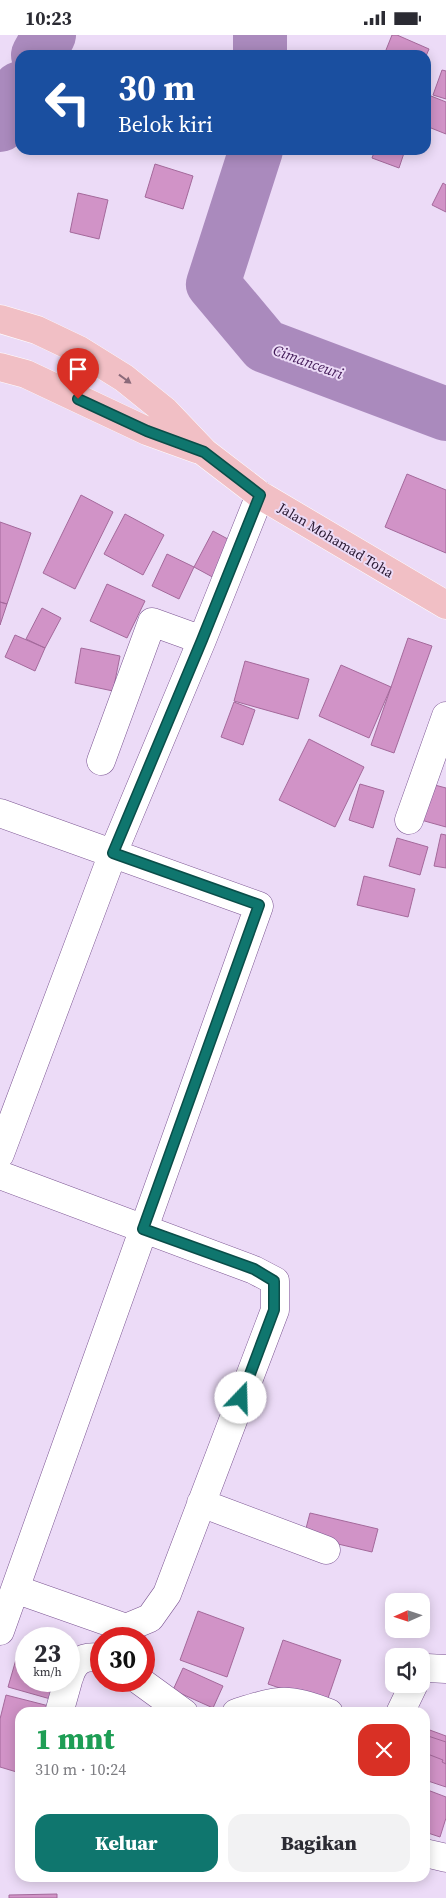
<!DOCTYPE html>
<html lang="id">
<head>
<meta charset="utf-8">
<style>
  :root { --surface:#fff; --page:#f2f2f3; --text:#2b2b33; --muted:#7c7c81; --accent:#0f766e }
  body { margin:0; font-family:"Source Serif 4",serif; background:var(--page); color:var(--text); height:100vh; display:flex; flex-direction:column; font-size:19px; white-space:nowrap }
  * { box-sizing:border-box; margin:0 }
  p { font-size:16px; color:var(--muted) }
  .icon { flex:none; width:28px; height:28px; fill:none; stroke:currentColor; stroke-width:2; stroke-linecap:round; stroke-linejoin:round }
  .map { position:relative; flex:1; overflow:hidden }
  .details { position:absolute; left:15px; top:1672px; width:415px; height:175px; display:flex; flex-direction:column; background:var(--surface); border-radius:15px; box-shadow:0 2px 12px #0003 }
  .details>* { flex:none }
  .banner { position:absolute; left:15px; top:15px; width:416px; height:105px; border-radius:15px; box-shadow:0 2px 12px #0003; background:#1a4fa0; color:#fff; overflow:hidden }
  .needle { width:32px; rotate:267deg }
  .controls { position:absolute; left:385px; top:1558px; display:grid; gap:10px }
  .controls a { display:grid; place-items:center; width:45px; height:45px; border-radius:10px; background:var(--surface); box-shadow:0 2px 12px #0003; font-size:25px }
  .speed { position:absolute; left:15px; top:1592px; display:flex; gap:10px; font-size:25px; font-weight:700; text-align:center }
  .speed>* { display:grid; place-content:center; width:65px; height:65px; border-radius:50%; background:var(--surface); box-shadow:0 2px 12px #0003; line-height:1 }
  .speed small { font-size:12px; font-weight:400 }
  .speed .limit { border:8px solid #d22; background:#fff; color:#111 }
  .pin { position:absolute; display:grid; place-items:center; width:42px; height:42px; color:#fff; margin:-51px -21px; border-radius:50% 50% 50% 0; rotate:-45deg; box-shadow:0 0 5px #0007 }
  .pin .icon { rotate:45deg }
  .me { position:absolute; width:55px; margin:-28px; rotate:21deg; stroke-linejoin:round; filter:drop-shadow(0 0 4px #0008) }
  .turn { display:flex; align-items:center; gap:18px; height:105px; padding:0 20px; font-size:22px }
  .turn .icon { width:65px; height:65px; stroke-width:2.5 }
  .turn b { display:block; font-size:35px; line-height:42px }
  .round { display:grid; place-items:center; flex:none; width:52px; height:52px; border-radius:15px; background:var(--page) }
  .head { display:flex; align-items:center; justify-content:space-between; height:85px; padding:0 20px }
  h1 { font-size:30px; font-weight:800; line-height:38px; color:#1e9e55 }
  .primary-button { display:flex; gap:10px; margin-top:auto; padding:10px 20px }
  .primary-button a { flex:1; height:58px; border-radius:15px; background:var(--accent); color:#fff; font-size:20px; font-weight:800; line-height:58px; text-align:center }
  .primary-button a+a { background:var(--page); color:var(--text) }
  .status { display:flex; justify-content:space-between; align-items:center; height:35px; padding:0 25px; background:var(--surface); direction:ltr }
  .status svg { height:14px; fill:currentColor }
  .map>svg:first-child { display:block }
</style>
</head>
<body>
<div class="status"><b>10:23</b><svg viewBox="0 0 49 12"><path d="M0 12V9h3v3zM5 12V6h3v6zM10 12V3h3v9zM15 12V0h3v12zM26 1h20v11H26zM47 4h2v5h-2z"/></svg></div>
<div class="map">
<svg width="446" height="1863" viewBox="0 0 446 1863">
  <rect width="100%" height="100%" fill="#ecdbf7"/>
  <g fill="none" stroke-linecap="round" stroke-linejoin="round">
    <!-- river -->
    <path stroke="#aa8abd" stroke-width="54" d="M260,0v20
      M38,20l11,-20
      M0,90l20,-37
      M256,115l-43,134 52,62 181,68"/>
  </g>
  <!-- building -->
  <path fill="#d193c7" stroke="#a4699b" d="M392,0h5l32,14 -3,7 -42,-1z
    M442,35l4,1v28l-13,-4z
    M426,59l20,8v32l-20,-8z
    M375,115h30l-6,18 -27,-10z
    M155,129l38,12 -10,33 -38,-12z
    M443,148l3,2v27l-14,-7z
    M78,158l30,7 -9,39 -29,-7z
    M407,439l39,16v63l-61,-26z
    M81,460l32,17 -38,77 -32,-16z
    M125,479l39,21 -21,40 -39,-21z
    M0,487l31,11 -24,71 -7,-2z
    M213,496l24,13 -19,36 -24,-13z
    M167,519l27,13 -15,32 -27,-13z
    M107,549l38,17 -18,37 -37,-17z
    M0,567l7,2 -7,21z
    M42,573l19,10 -16,30 -19,-9z
    M15,600l30,13 -10,23 -30,-14z
    M408,603l24,8 -38,107 -23,-8z
    M81,613l39,8 -7,35 -38,-8z
    M245,626l64,18 -11,40 -64,-18z
    M341,630l50,22 -22,51 -50,-22z
    M234,667l21,8 -12,35 -22,-8z
    M309,704l55,28 -29,60 -56,-27z
    M360,749l24,7 -11,37 -24,-8z
    M431,749l15,4v39l-25,-7z
    M441,799l5,1v33l-12,-2z
    M397,803l31,9 -8,28 -31,-9z
    M364,841l51,13 -7,28 -51,-12z
    M310,1478l68,16 -6,23 -68,-16z
    M198,1576l46,17 -17,49 -47,-17z
    M283,1605l58,20 -15,44 -58,-20z
    M17,1621l9,3v22h33l-5,19 -46,-13z
    M183,1633l40,18 -10,22 -40,-18z
    M6,1660l43,11 -2,7h-27v60l-20,-6v-48z
    M427,1694l19,7v28l-4,-2 1,-2 -18,-7v-20z
    M425,1700l21,7v45l-21,-7z
    M425,1754l21,8v21l-6,19 -15,-5z
    M57,1859v4h-48v-3z"/>
  <g fill="none" stroke-linecap="round" stroke-linejoin="round">
    <defs>
      <path id="minor" d="M101,726l51,-139 50,18
        M0,778l259,93 -259,725
        M409,785l37,-104
        M0,1119l113,-301 89,-213 58,-145
        M0,1140l254,95 21,11v29l-108,284 -17,24 -24,10 -111,-39
        M201,1468l125,47
        M421,1636l6,-3 19,1
        M69,1643c5,-17 14,-23 32,-20
        M140,1646l44,32
        M59,1678l9,-32
        M236,1678c42,-13 50,-17 93,0
        M400,1678l14,-29
        M425,1818l21,5"/>
      <path id="major" d="M0,284l37,11 42,20 45,28 41,33 39,41 56,43 186,110
        M0,332l26,7 121,57 50,18"/>
    </defs>
    <!-- minor casing -->
    <use href="#minor" stroke="#7b5592" stroke-width="29"/>
    <!-- major casing -->
    <use href="#major" stroke="#fff" stroke-width="29"/>
    <!-- minor -->
    <use href="#minor" stroke="#fff" stroke-width="28"/>
    <!-- major -->
    <use href="#major" stroke="#f1bfc5" stroke-width="28"/>
  </g>
  <!-- one-way arrows -->
  <defs><path id="oneway-solid" d="M-6-.8H1V-3.2L6.5 0L1 3.2V.8H-6Z" transform="scale(1.25)"/></defs>
  <use fill="#8b6a7a" href="#oneway-solid" transform="translate(125 344) rotate(36)"/>
  <g fill="none" stroke-linecap="round" stroke-linejoin="round">
    <defs>
      <path id="route" d="M78,364l69,32 57,21 56,43 -58,145 -89,213 146,52 -116,324 111,40 20,12v29l-33,88"/>
    </defs>
    <!-- route casing -->
    <use href="#route" stroke="#0a4d48" stroke-width="12"/>
    <!-- route -->
    <use href="#route" stroke="#0f766e" stroke-width="9"/>
  </g>
  <g text-anchor="middle" stroke-width="4" stroke-linejoin="round" paint-order="stroke">
    <!-- street labels -->
    <g font-size="14" fill="#25152e" stroke="#ecdbf7">
      <text transform="translate(336 505) rotate(31)" y="5">Jalan Mohamad Toha</text>
    </g>
    <!-- water labels -->
    <g font-size="15" font-style="italic" fill="#421a57" stroke="#ecdbf7">
      <text transform="translate(308 327) rotate(20)" y="5">Cimanceuri</text>
    </g>
  </g>
</svg>
<div class="controls">
<a><svg class="needle" viewBox="-14 -14 28 28"><path d="M0-13l5 13h-10z" fill="#e53935"/><path d="M0 13l5-13h-10z" fill="#7c7c81"/></svg></a>
<a><svg class="icon" aria-label="sound" viewBox="0 0 24 24"><path d="M4 9h4l5-4v14l-5-4H4zM17 9q2 3 0 6"/></svg></a>
</div>
<div class="speed"><div>23<small>km/h</small></div><div class="limit">30</div></div>
<div class="pin" style="left:78px;top:364px;background:#d93025"><svg class="icon" aria-label="arrive" viewBox="0 0 24 24"><path d="M6 21V4h12l-3 4 3 4H6"/></svg></div>
<svg class="me" style="left:241px;top:1363px" viewBox="-20 -20 40 40"><circle r="19" fill="#fff"/><path d="M0-13L10 11 0 6-10 11z" fill="#0f766e"/></svg>
<div class="banner">
<div class="turn"><svg class="icon" aria-label="left" viewBox="0 0 24 24"><path d="M17 20v-9H6M10 6l-5 5 5 5"/></svg><div><b>30 m</b>Belok kiri</div></div>
</div>
<section class="details">
<div class="head"><div><h1>1 mnt</h1><p>310 m · 10:24</p></div><a class="round" style="background:#d93025;color:#fff"><svg class="icon" aria-label="close" viewBox="0 0 24 24"><path d="M6 6l12 12M18 6L6 18"/></svg></a></div>
<div class="primary-button"><a>Keluar</a><a>Bagikan</a></div>
</section>
</div>
</body>
</html>
